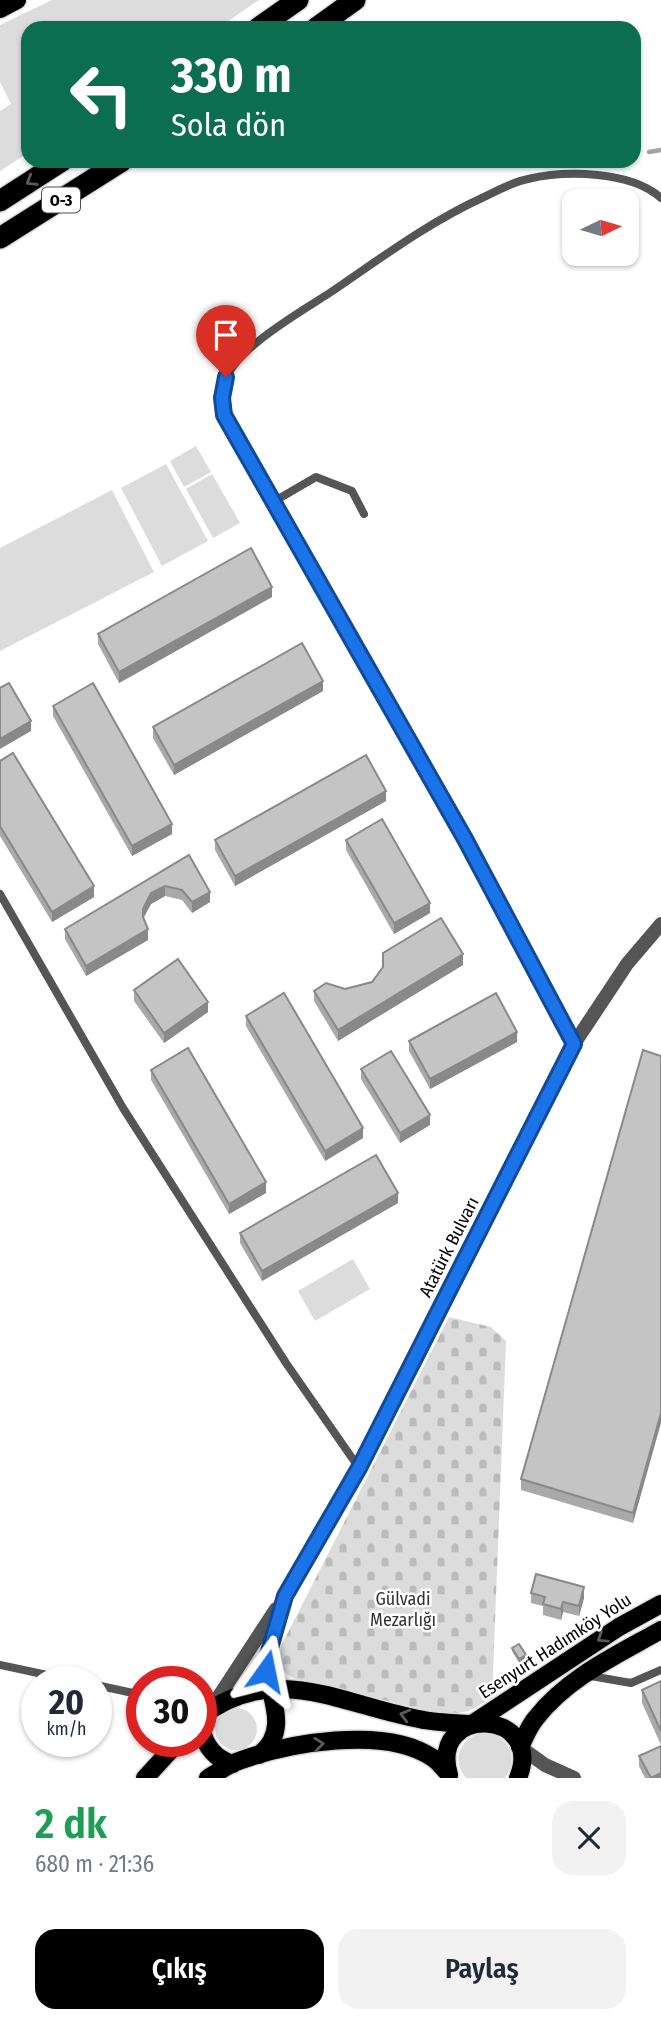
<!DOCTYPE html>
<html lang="tr">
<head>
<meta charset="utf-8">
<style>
  :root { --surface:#fff; --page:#f2f2f3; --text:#1f2937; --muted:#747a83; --accent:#000 }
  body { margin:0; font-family:"Fira Sans Condensed",sans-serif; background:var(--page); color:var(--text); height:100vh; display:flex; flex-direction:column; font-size:26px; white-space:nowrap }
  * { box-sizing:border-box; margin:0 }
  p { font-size:23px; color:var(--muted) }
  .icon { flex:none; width:38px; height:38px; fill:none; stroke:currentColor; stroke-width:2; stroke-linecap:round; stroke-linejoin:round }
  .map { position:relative; height:1778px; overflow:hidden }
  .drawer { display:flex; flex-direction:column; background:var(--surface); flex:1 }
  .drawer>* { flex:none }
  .hud { position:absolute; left:21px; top:21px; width:620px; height:147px; border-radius:21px; box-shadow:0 2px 5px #0004; background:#0b6e4f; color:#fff; overflow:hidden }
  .needle { width:46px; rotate:85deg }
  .fabs { position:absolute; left:562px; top:189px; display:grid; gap:14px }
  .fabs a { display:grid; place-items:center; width:77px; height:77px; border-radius:14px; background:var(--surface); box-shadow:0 2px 5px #0004; font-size:35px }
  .speed { position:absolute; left:21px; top:1666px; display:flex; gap:14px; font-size:35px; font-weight:700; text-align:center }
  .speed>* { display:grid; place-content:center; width:91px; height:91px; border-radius:50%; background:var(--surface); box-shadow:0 2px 5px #0004; line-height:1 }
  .speed small { font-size:18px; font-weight:400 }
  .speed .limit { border:10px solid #d22; background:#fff; color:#111 }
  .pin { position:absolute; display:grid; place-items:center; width:60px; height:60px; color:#fff; margin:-72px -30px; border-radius:50% 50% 50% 0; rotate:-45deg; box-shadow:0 0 7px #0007 }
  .pin .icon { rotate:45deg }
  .me { position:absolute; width:77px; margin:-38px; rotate:12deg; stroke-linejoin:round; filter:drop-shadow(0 0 5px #0008) }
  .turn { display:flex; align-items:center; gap:24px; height:147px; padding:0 35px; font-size:32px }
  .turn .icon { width:91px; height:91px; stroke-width:2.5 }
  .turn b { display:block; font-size:49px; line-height:60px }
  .round { display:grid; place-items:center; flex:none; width:74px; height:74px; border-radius:21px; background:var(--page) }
  .head { display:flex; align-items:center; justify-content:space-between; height:119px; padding:0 35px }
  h1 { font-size:42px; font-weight:600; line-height:52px; color:#1e9e55 }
  .primary-button { display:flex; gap:14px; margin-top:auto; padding:14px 35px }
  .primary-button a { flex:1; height:80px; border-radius:21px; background:var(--accent); color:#fff; font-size:28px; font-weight:600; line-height:80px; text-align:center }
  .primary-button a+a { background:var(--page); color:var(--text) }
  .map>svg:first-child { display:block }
</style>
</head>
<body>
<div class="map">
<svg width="661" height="1778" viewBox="0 0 661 1778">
  <defs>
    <pattern id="cemetery-stones" width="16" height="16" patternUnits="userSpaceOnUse" patternTransform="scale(1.75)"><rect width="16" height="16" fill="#dcdcdc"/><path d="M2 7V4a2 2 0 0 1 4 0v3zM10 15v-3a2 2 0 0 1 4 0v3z" fill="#bbb"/></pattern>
  </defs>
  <rect width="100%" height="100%" fill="#fff"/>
  <!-- green -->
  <path fill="#dcdcdc" d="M52,0h207l-41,28h-190v125l-28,18v-60l11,-7 -11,-22v-57z
    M196,446l15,26 -27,15 -14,-26z
    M166,464l42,77 -46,25 -41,-78z
    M212,474l28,49 -27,15 -27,-49z
    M112,490l42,82 -154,79v-103z
    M353,1259l17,30 -55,32 -17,-30z
    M215 1729a21 21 0 1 1 42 0a21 21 0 1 1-42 0Z
    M484,1732c24,3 36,25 21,46h-39c-16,-19 -5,-41 18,-46z"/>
  <!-- cemetery -->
  <path fill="url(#cemetery-stones)" d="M449,1317l42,10 15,14 -14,357 -23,13 -17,3 -13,-1 -141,-33c-18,-7 -19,-15 -17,-34z"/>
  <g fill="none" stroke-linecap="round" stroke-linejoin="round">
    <!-- stream -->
    <path stroke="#a3a3a3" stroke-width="4.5" d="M649,152l12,-2"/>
    <defs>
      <path id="primary" d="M0,9l17,-9
        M201,1717c73,-58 145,-10 223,3 15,3 32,3 48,4
        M472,1724l147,-97 42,-23
        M201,1728c4,18 14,31 32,36
        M520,1747c5,-10 9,-21 16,-29 32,-41 81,-63 125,-88
        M259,1755c24,-18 18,-42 11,-68
        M449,1775c-21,-72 97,-66 69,3
        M145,1778l34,-37
        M208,1778c9,-5 18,-12 28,-16 51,-19 149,-37 197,-4 6,4 10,10 15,15"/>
      <path id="motorway" d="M258,28l40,-28
        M316,28l39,-28
        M0,201l62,-40
        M0,238l122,-77"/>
    </defs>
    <!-- primary casing -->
    <use href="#primary" stroke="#dbdbdb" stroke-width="21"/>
    <!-- motorway casing -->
    <use href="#motorway" stroke="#dbdbdb" stroke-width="24"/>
    <!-- service -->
    <path stroke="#555" stroke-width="8" d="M273,502l43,-25 36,14 12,23
      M0,894l123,214 163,255 73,105
      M574,1044l-109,-205 -241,-424c-1,-12 -3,-25 2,-36 12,-32 76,-68 105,-87 50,-34 98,-70 153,-95 14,-7 29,-15 44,-18 38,-9 103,-8 133,19
      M0,1665l80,17
      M585,1675l46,8 30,-13
      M96,1685l46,10"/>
    <!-- minor -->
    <path stroke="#555" stroke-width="14" d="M270,1687l-4,-20 19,-71 74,-128 57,-108 158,-316 53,-80 34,-40
      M210,1710l66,-101"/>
    <!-- tertiary -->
    <path stroke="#555" stroke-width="14" d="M520,1747l25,18 29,13"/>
    <!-- primary -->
    <use href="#primary" stroke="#000" stroke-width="18"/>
    <!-- motorway -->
    <use href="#motorway" stroke="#000" stroke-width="21"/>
  </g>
  <!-- wall -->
  <path fill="#a9a9a9" d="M272,597l-153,86 -21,-39v-10z
    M323,691l-149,84 -21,-37v-11z
    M53,706l119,128 -40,22 -79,-140z
    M0,761l94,136 -42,25 -52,-86z
    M386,801l-151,85 -20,-36v-10z
    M346,840l84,73 -36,21 -48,-84z
    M189,855l21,47 -18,11 -10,-13 -17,-4 -14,8 -8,14 5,22 -62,36 -21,-37v-10z
    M463,965l-125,76 -24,-40v-10l31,-2z
    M134,990l74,22 -44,31 -30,-42z
    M246,1016l117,122 -38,23 -79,-135z
    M409,1041l108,1 -87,47 -21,-38z
    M661,1056l-28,467 -112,-33v-11z
    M361,1069l69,56 -30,18 -39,-64z
    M151,1070l115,123 -37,21 -78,-134z
    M398,1203l-136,78 -22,-38v-10z
    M531,1593l53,5 -5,18 -16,-4 -2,8 -18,-5v-9l-12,-3z
    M512,1648l14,11 -7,4 -7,-12z
    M661,1681v64l-19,-42v-13z
    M639,1756l22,22h-16l-6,-12z"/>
  <!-- shaded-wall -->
  <path fill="#898989" d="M272,587v10l-153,86v-11z
    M323,681v10l-149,84v-10z
    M31,721v10l-31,18v-10z
    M386,791v10l-151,85v-10z
    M172,824v10l-40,22v-10z
    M94,886v11l-42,25v-10z
    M165,886v10l-14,8 -8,15v-10l8,-16z
    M210,892v10l-18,11v-11z
    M430,903v10l-36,21v-11z
    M148,929v11l-62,36v-10z
    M463,954v11l-125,76v-11z
    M208,1002v10l-44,31v-10z
    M517,1032v10l-87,47v-10z
    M430,1115v10l-30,18v-10z
    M363,1128v10l-38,23v-10z
    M266,1182v11l-37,21v-10z
    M398,1193v10l-136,78v-10z
    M661,1413v10l-28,100v-10z
    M584,1587v11l-5,18v-10z
    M563,1602v10l-2,8v-11z
    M526,1655v4l-7,4v-4z
    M661,1773v5h-10z"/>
  <!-- building -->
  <path fill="#c4c4c4" stroke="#898989" stroke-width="2" d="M251,548l21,39 -153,85 -21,-38z
    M302,643l21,38 -149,84 -21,-38z
    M9,683l22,38 -31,18v-51z
    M93,683l79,141 -40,22 -79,-140z
    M13,753l81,133 -42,26 -52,-86v-65z
    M366,755l20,36 -151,85 -20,-36z
    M382,819l48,84 -36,20 -48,-83z
    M189,855l21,37 -18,10 -10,-12 -17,-4 -14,7 -8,16v8l5,12 -62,37 -21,-37z
    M441,918l22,36 -125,76 -24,-39 12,-8 19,6 27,-7 11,-15v-14z
    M178,959l30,43 -44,31 -30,-43z
    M284,993l79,135 -38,23 -79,-135z
    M496,993l21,39 -87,47 -21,-38z
    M188,1048l78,134 -37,22 -78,-134z
    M643,1050l18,6v357l-28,100 -112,-34z
    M391,1051l39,64 -30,18 -39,-64z
    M376,1155l22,38 -136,78 -22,-38z
    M536,1574l48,13 -5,19 -16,-4 -2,7 -18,-5 2,-7 -14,-4z
    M519,1644l7,11 -7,4 -7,-11z
    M661,1681v50l-19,-41z
    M661,1746v27l-10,5 -12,-22z"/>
  <!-- one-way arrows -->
  <defs><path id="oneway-chevron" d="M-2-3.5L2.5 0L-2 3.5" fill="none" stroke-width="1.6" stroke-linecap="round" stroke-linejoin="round" transform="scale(1.75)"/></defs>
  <g stroke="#595959">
    <use href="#oneway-chevron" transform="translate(31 181) rotate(148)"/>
    <use href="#oneway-chevron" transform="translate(602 1638) rotate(146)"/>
    <use href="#oneway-chevron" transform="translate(405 1715) rotate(-165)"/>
    <use href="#oneway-chevron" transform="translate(319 1744) rotate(-7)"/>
  </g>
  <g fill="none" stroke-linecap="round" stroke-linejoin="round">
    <defs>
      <path id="route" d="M226,377l-4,21 2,17 241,424 109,205 -215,424 -74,128 -17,59 -2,16"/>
    </defs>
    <!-- route casing -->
    <use href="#route" stroke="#114b97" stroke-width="18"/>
    <!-- route -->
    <use href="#route" stroke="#1a73e8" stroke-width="12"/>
  </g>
  <g text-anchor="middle" stroke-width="5" stroke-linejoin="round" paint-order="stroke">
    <!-- shield labels -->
    <rect fill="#fff" stroke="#4c4c4c" stroke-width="2" x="42" y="187.5" width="38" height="25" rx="5"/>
    <g font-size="16" font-weight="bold" fill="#000">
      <text x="61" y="206">O-3</text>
    </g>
    <!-- street labels -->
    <g font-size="18" fill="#000" stroke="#fff">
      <text transform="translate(449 1247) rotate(-63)" y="6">Atatürk Bulvarı</text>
      <text transform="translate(555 1646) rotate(-33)" y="6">Esenyurt Hadımköy Yolu</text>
    </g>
    <!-- park labels -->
    <g font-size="18" fill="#333" stroke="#fff">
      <text x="403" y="1605">Gülvadi<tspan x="403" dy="21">Mezarlığı</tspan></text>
    </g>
  </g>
</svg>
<div class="fabs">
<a><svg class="needle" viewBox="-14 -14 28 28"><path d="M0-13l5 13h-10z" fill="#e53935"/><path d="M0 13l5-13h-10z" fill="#747a83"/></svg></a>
</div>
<div class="speed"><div>20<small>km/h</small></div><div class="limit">30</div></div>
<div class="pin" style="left:226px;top:377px;background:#d93025"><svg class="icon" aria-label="arrive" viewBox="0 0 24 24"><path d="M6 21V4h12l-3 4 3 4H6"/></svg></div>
<svg class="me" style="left:266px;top:1671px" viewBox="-20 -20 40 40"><path d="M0-17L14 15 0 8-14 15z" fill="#1a73e8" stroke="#fff" stroke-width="4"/></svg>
<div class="hud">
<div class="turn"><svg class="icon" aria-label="left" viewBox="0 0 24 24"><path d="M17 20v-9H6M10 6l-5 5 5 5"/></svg><div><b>330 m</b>Sola dön</div></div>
</div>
</div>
<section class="drawer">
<div class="head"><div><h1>2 dk</h1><p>680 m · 21:36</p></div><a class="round"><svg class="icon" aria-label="close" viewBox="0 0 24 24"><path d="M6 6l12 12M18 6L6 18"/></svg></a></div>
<div class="primary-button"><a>Çıkış</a><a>Paylaş</a></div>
</section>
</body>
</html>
